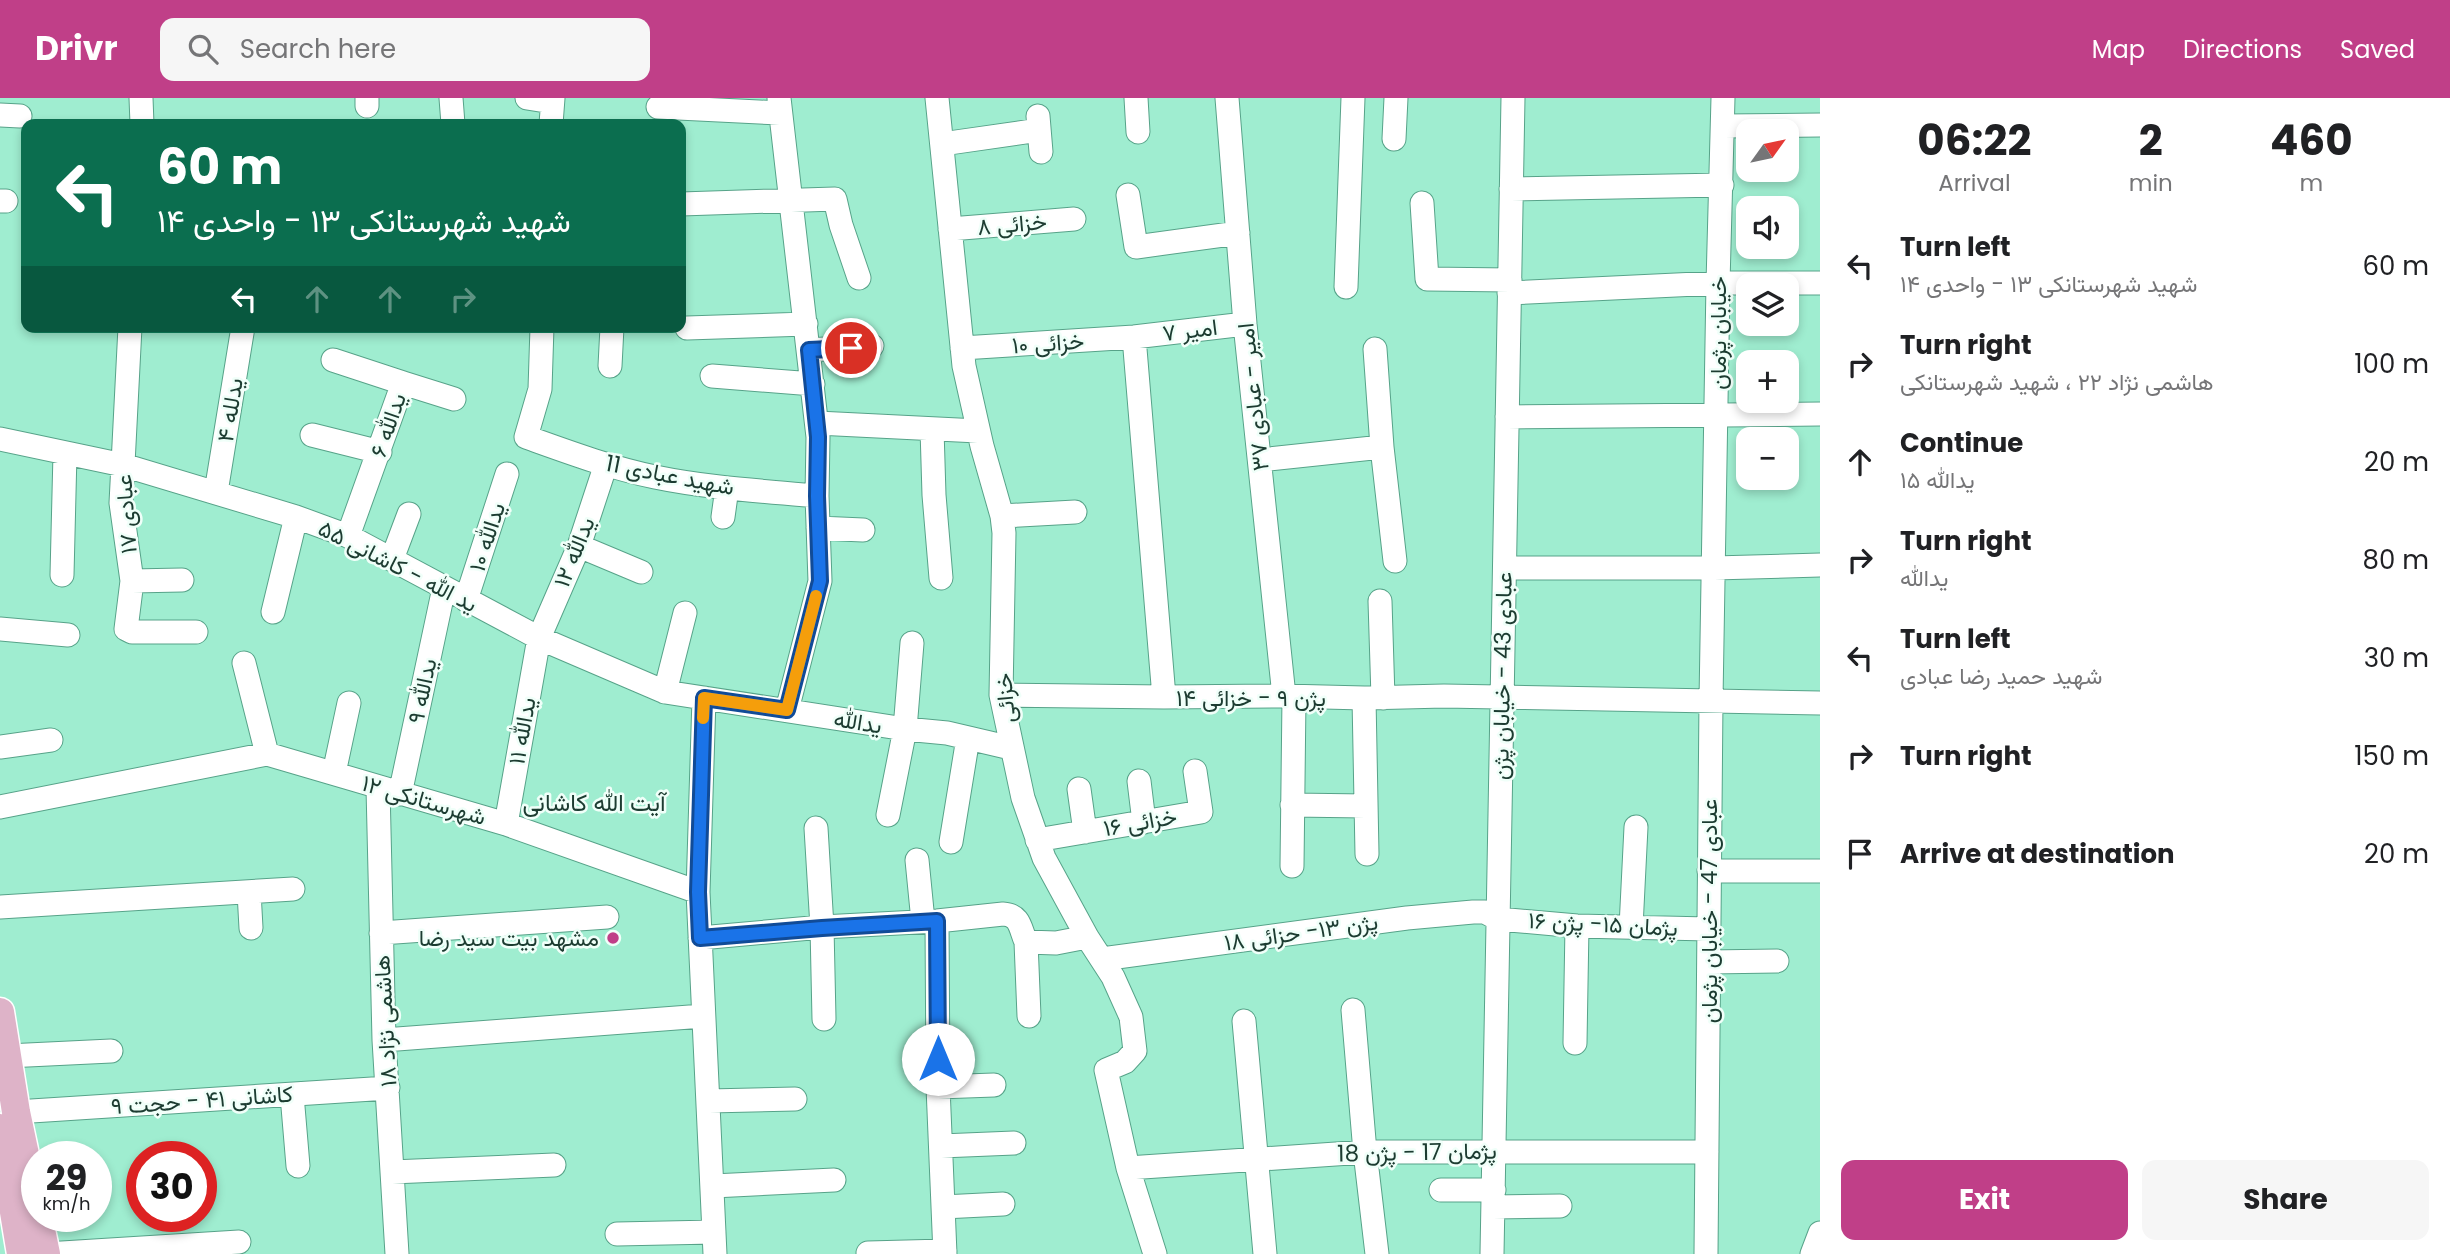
<!DOCTYPE html>
<html lang="en">
<head>
<meta charset="utf-8">
<style>
  :root { --surface:#fff; --page:#f6f6f6; --text:#202124; --muted:#757577; --accent:#c03f88 }
  body { margin:0; font-family:Poppins,Vazirmatn,sans-serif; background:var(--page); color:var(--text); height:100vh; display:flex; flex-direction:column; font-size:26px; white-space:nowrap }
  * { box-sizing:border-box; margin:0 }
  p { font-size:23px; color:var(--muted) }
  .icon { flex:none; width:38px; height:38px; fill:none; stroke:currentColor; stroke-width:2; stroke-linecap:round; stroke-linejoin:round }
  .map { position:relative; flex:1; overflow:hidden }
  .drawer { display:flex; flex-direction:column; background:var(--surface); width:630px }
  .drawer>* { flex:none }
  .hud { position:absolute; left:21px; top:21px; width:665px; height:214px; border-radius:14px; box-shadow:0 4px 10px #0003; background:#0b6e4f; color:#fff; overflow:hidden }
  .needle { width:46px; rotate:57deg }
  .controls { position:absolute; left:1736px; top:21px; display:grid; gap:14px }
  .controls a { display:grid; place-items:center; width:63px; height:63px; border-radius:14px; background:var(--surface); box-shadow:0 4px 10px #0003; font-size:35px }
  .speed { position:absolute; left:21px; top:1043px; display:flex; gap:14px; font-size:35px; font-weight:700; text-align:center }
  .speed>* { display:grid; place-content:center; width:91px; height:91px; border-radius:50%; background:var(--surface); box-shadow:0 4px 10px #0003; line-height:1 }
  .speed small { font-size:18px; font-weight:400 }
  .speed .limit { border:10px solid #d22; background:#fff; color:#111 }
  .pin { position:absolute; display:grid; place-items:center; width:60px; height:60px; color:#fff; margin:-30px; border:4px solid #fff; border-radius:50%; box-shadow:0 2px 7px #0007 }
  .me { position:absolute; width:77px; margin:-38px; rotate:0deg; stroke-linejoin:round; filter:drop-shadow(0 0 5px #0008) }
  .turn { display:flex; align-items:center; gap:24px; height:147px; padding:0 21px; font-size:32px }
  .turn .icon { width:91px; height:91px; stroke-width:2.5 }
  .turn b { display:block; font-size:49px; line-height:60px }
  .lanes { display:flex; align-items:center; height:66px; padding:0 21px; background:#0003; justify-content:center; gap:35px; direction:ltr }
  .lanes .off { opacity:.35 }
  .eta { display:flex; justify-content:space-evenly; align-items:center; height:119px; text-align:center }
  .eta b { font-size:42px; font-weight:700; line-height:49px }
  .cta { display:flex; gap:14px; margin-top:auto; padding:14px 21px }
  .cta a { flex:1; height:80px; border-radius:14px; background:var(--accent); color:#fff; font-size:28px; font-weight:700; line-height:80px; text-align:center }
  .cta a+a { background:var(--page); color:var(--text) }
  ul { padding:0; list-style:none }
  li { display:flex; align-items:center; gap:21px; height:98px; padding:0 21px }
  li div { flex:1 }
  li b { display:block; font-size:26px }
  li em { font-style:normal }
  header { display:flex; align-items:center; gap:42px; box-sizing:border-box; height:98px; padding:0 35px; background:var(--accent); color:#fff }
  header strong { font-size:33px }
  nav { display:flex; gap:38px; margin-inline-start:auto; font-size:24px }
  .search { width:490px; height:63px; background:var(--page); display:flex; align-items:center; gap:18px; box-sizing:border-box; padding:0 24px; border-radius:14px; color:var(--muted); font-size:26px }
  main { display:flex; flex:1; min-height:0 }
  .map>svg:first-child { display:block }
</style>
</head>
<body>
<header>
<strong>Drivr</strong>
<div class="search"><svg class="icon" aria-label="search" viewBox="0 0 24 24"><circle cx="10" cy="10" r="6"/><path d="M15 15l6 6"/></svg>Search here</div>
<nav><a>Map</a><a>Directions</a><a>Saved</a></nav>
</header>
<main>
<div class="map">
<svg width="1820" height="1156" viewBox="0 0 1820 1156">
  <rect width="100%" height="100%" fill="#9fedd0"/>
  <g fill="none" stroke-linecap="round" stroke-linejoin="round">
    <defs>
      <path id="minor" d="M141,0l1,26
        M367,0v8
        M451,0l2,26
        M527,0l25,4
        M779,0l39,339 -1,59 3,85 -33,129
        M937,0l27,268 18,80 20,70 2,17 -3,162 22,103 21,60 43,79 26,40 18,40 4,34 -10,11 -19,8 22,98 27,86
        M1136,0l2,34
        M1227,0l18,226 39,372
        M658,9l122,6
        M0,17l20,1
        M1038,18l3,36
        M551,26l2,-26
        M1723,28l97,-1
        M1394,41l2,-41
        M942,46l97,-14
        M1511,91l211,-4
        M1128,97l8,52 102,-14
        M0,103h6
        M1422,105l5,76 83,1
        M681,106l154,-5 6,26 18,53
        M950,131l124,-10
        M1346,189l7,-189
        M1509,195l209,-10h102
        M130,229l-9,176 11,78 -6,48 6,3h64
        M542,229l-2,62 -14,48c42,15 85,31 129,40 53,11 108,14 162,19
        M687,230l119,-4
        M1134,239l30,360
        M962,250l172,-11 111,-13
        M1375,251l7,98 13,114
        M809,252l63,-4
        M333,262l70,23 -55,153
        M610,268l2,-39
        M712,278l101,8
        M403,285l51,16
        M1507,319l313,-3
        M817,325l161,8
        M932,331l2,66 7,83
        M312,337l68,17
        M0,341l123,26 173,52 52,19 191,102 126,54 240,37 42,4 64,15
        M1260,362l122,-13
        M216,394l27,-165
        M1002,418l73,-4
        M723,419l4,-29
        M818,430l45,2
        M579,448l62,26
        M392,461l17,-45
        M1505,470h209l106,-3
        M62,477l3,-122
        M132,483l50,-1
        M466,502l41,-126
        M1380,503l3,97
        M273,514l23,-95
        M0,531l68,6
        M244,565l23,91
        M665,594l20,-79
        M1001,597l163,2 120,-1 80,2 80,-2 376,7
        M704,600l-6,194 17,362
        M1364,600l3,156
        M0,649l51,-7
        M334,675l15,-70
        M1139,683l5,41
        M378,690l6,252 13,214
        M1079,691l6,43
        M400,696l44,-206
        M1292,707l74,1
        M0,709l267,-53 239,70 192,68
        M888,717l17,-86 7,-86
        M506,726l33,-186 40,-92 27,-82
        M816,730l6,99 2,92
        M1037,742l164,-28 -6,-41
        M951,744l17,-104
        M917,762l6,61
        M1292,768l2,-168
        M1709,773h111
        M249,794l2,36
        M0,809l293,-18
        M937,823l1,166 7,167
        M1631,829l5,-100
        M381,835l226,-16
        M700,840l122,-11 115,-6 66,-7c18,1 17,15 23,28l30,1 31,-6
        M1026,844l3,74
        M1102,861l305,-41 66,-6h12l13,7 79,7 131,3
        M1709,864l68,-1
        M1353,912l12,142 12,102
        M1244,923l21,233
        M384,942l319,-24
        M1575,945l2,-117
        M7,958l104,-5
        M938,989l56,-2
        M292,997l6,71
        M709,1003l86,-2
        M16,1014l372,-24
        M941,1048l73,-3
        M1128,1070l237,-16h342
        M392,1074l162,-7
        M713,1088l121,-6
        M1441,1092h53
        M943,1109l60,-3
        M1493,1109l67,-1
        M617,1136l97,-2
        M868,1155l77,-2
        M46,1156l193,-12
        M1492,1156l21,-1156
        M1706,1156l5,-554 7,-417 5,-185
        M1812,1156l8,-21"/>
      <path id="major" d="M0,914l16,100 21,100
        M0,1030l21,126
        M38,1118l8,38"/>
    </defs>
    <!-- minor casing -->
    <use href="#minor" stroke="#57a389" stroke-width="25"/>
    <!-- major casing -->
    <use href="#major" stroke="#fff" stroke-width="31"/>
    <!-- minor -->
    <use href="#minor" stroke="#fff" stroke-width="23"/>
    <!-- major -->
    <use href="#major" stroke="#deb3c8" stroke-width="28"/>
  </g>
  <g fill="none" stroke-linecap="round" stroke-linejoin="round">
    <defs>
      <path id="route" d="M851,250l-42,2 9,87 -1,59 3,85 -33,129 -83,-12 -6,194 2,46 122,-10 115,-7 1,138"/>
    </defs>
    <!-- route casing -->
    <use href="#route" stroke="#114b97" stroke-width="18"/>
    <!-- route -->
    <use href="#route" stroke="#1a73e8" stroke-width="12"/>
    <!-- slow -->
    <path stroke="#f59e0b" stroke-width="12" d="M703,620l1,-20 83,12 29,-114"/>
  </g>
  <!-- markers -->
  <circle fill="#c03f88" stroke="#f0fff9" stroke-width="2.5" cx="613" cy="840" r="7"/>
  <g text-anchor="middle" stroke-width="5" stroke-linejoin="round" paint-order="stroke">
    <!-- street labels -->
    <g font-size="23" fill="#1c3c31" stroke="#f0fff9">
      <text transform="translate(1012 126) rotate(-5)" y="8">خزائی ۸</text>
      <text transform="translate(1190 232) rotate(-7)" y="8">امیر ۷</text>
      <text transform="translate(1718 235) rotate(-90)" y="8">خیابان پژمان</text>
      <text transform="translate(1048 245) rotate(-4)" y="8">خزائی ۱۰</text>
      <text transform="translate(1253 299) rotate(-96)" y="8">امیر - عبادی ۳۷</text>
      <text transform="translate(230 312) rotate(-81)" y="8">یدلله ۴</text>
      <text transform="translate(388 327) rotate(-71)" y="8">یدالله ۶</text>
      <text transform="translate(670 377) rotate(11)" y="8">شهید عبادی 11</text>
      <text transform="translate(126 416) rotate(-94)" y="8">عبادی ۱۷</text>
      <text transform="translate(487 439) rotate(-72)" y="8">یدالله ۱۰</text>
      <text transform="translate(574 454) rotate(-68)" y="8">یدالله ۱۲</text>
      <text transform="translate(398 468) rotate(27)" y="8">ید الله - کاشانی ۵۵</text>
      <text transform="translate(1502 578) rotate(-89)" y="8">عبادی 43 - خیابان پژن</text>
      <text transform="translate(422 593) rotate(-78)" y="8">یدالله ۹</text>
      <text transform="translate(1005 600) rotate(-95)" y="8">خزائی</text>
      <text x="1251" y="608">پژن ۹ - خزائی ۱۴</text>
      <text transform="translate(858 624) rotate(9)" y="8">یدالله</text>
      <text transform="translate(522 633) rotate(-80)" y="8">یدالله ۱۱</text>
      <text transform="translate(424 702) rotate(16)" y="8">شهرستانکی ۱۲</text>
      <text transform="translate(1140 724) rotate(-10)" y="8">خزائی ۱۶</text>
      <text transform="translate(1709 813) rotate(-90)" y="8">عبادی 47 - خیابان پژمان</text>
      <text transform="translate(1603 826) rotate(3)" y="8">پژمان ۱۵- پژن ۱۶</text>
      <text transform="translate(1301 834) rotate(-8)" y="8">پژن ۱۳- حزائی ۱۸</text>
      <text transform="translate(385 923) rotate(-93)" y="8">هاشمی نژاد ۱۸</text>
      <text transform="translate(202 1002) rotate(-4)" y="8">کاشانی ۴۱ - حجت ۹</text>
      <text transform="translate(1417 1054) rotate(-1)" y="8">پژمان 17 - پژن 18</text>
    </g>
    <!-- poi labels -->
    <g font-size="23" fill="#1c3c31" stroke="#f0fff9" text-anchor="end">
      <text x="599" y="848">مشهد بيت سيد رضا</text>
    </g>
    <!-- neighbourhood labels -->
    <g font-size="24" fill="#1c3c31" stroke="#f0fff9">
      <text x="594" y="713">آیت الله کاشانی</text>
    </g>
  </g>
</svg>
<div class="controls">
<a><svg class="needle" viewBox="-14 -14 28 28"><path d="M0-13l5 13h-10z" fill="#e53935"/><path d="M0 13l5-13h-10z" fill="#757577"/></svg></a>
<a><svg class="icon" aria-label="sound" viewBox="0 0 24 24"><path d="M4 9h4l5-4v14l-5-4H4zM17 9q2 3 0 6"/></svg></a>
<a><svg class="icon" aria-label="layers" viewBox="0 0 24 24"><path d="M12 4l9 5-9 5-9-5zM3 14l9 5 9-5"/></svg></a>
<a>+</a>
<a>−</a>
</div>
<div class="speed"><div>29<small>km/h</small></div><div class="limit">30</div></div>
<div class="pin" style="left:851px;top:250px;background:#d93025"><svg class="icon" aria-label="arrive" viewBox="0 0 24 24"><path d="M6 21V4h12l-3 4 3 4H6"/></svg></div>
<svg class="me" style="left:938px;top:961px" viewBox="-20 -20 40 40"><circle r="19" fill="#fff"/><path d="M0-13L10 11 0 6-10 11z" fill="#1a73e8"/></svg>
<div class="hud">
<div class="turn"><svg class="icon" aria-label="left" viewBox="0 0 24 24"><path d="M17 20v-9H6M10 6l-5 5 5 5"/></svg><div><b>60 m</b>شهید شهرستانکی ۱۳ - واحدی ۱۴</div></div>
<div class="lanes"><svg class="icon" aria-label="left" viewBox="0 0 24 24"><path d="M17 20v-9H6M10 6l-5 5 5 5"/></svg><svg class="icon off" aria-label="ahead" viewBox="0 0 24 24"><path d="M12 20V5M6 11l6-6 6 6"/></svg><svg class="icon off" aria-label="ahead" viewBox="0 0 24 24"><path d="M12 20V5M6 11l6-6 6 6"/></svg><svg class="icon off" aria-label="right" viewBox="0 0 24 24"><path d="M7 20v-9h11M14 6l5 5-5 5"/></svg></div>
</div>
</div>
<section class="drawer">
<div class="eta">
<div><b>06:22</b><p>Arrival</p></div>
<div><b>2</b><p>min</p></div>
<div><b>460</b><p>m</p></div>
</div>
<ul>
<li><svg class="icon" aria-label="left" viewBox="0 0 24 24"><path d="M17 20v-9H6M10 6l-5 5 5 5"/></svg><div><b>Turn left</b><p>شهید شهرستانکی ۱۳ - واحدی ۱۴</p></div><em>60 m</em></li>
<li><svg class="icon" aria-label="right" viewBox="0 0 24 24"><path d="M7 20v-9h11M14 6l5 5-5 5"/></svg><div><b>Turn right</b><p>هاشمی نژاد ۲۲ ، شهید شهرستانکی</p></div><em>100 m</em></li>
<li><svg class="icon" aria-label="ahead" viewBox="0 0 24 24"><path d="M12 20V5M6 11l6-6 6 6"/></svg><div><b>Continue</b><p>یدالله ۱۵</p></div><em>20 m</em></li>
<li><svg class="icon" aria-label="right" viewBox="0 0 24 24"><path d="M7 20v-9h11M14 6l5 5-5 5"/></svg><div><b>Turn right</b><p>یدالله</p></div><em>80 m</em></li>
<li><svg class="icon" aria-label="left" viewBox="0 0 24 24"><path d="M17 20v-9H6M10 6l-5 5 5 5"/></svg><div><b>Turn left</b><p>شهید حمید رضا عبادی</p></div><em>30 m</em></li>
<li><svg class="icon" aria-label="right" viewBox="0 0 24 24"><path d="M7 20v-9h11M14 6l5 5-5 5"/></svg><div><b>Turn right</b></div><em>150 m</em></li>
<li><svg class="icon" aria-label="arrive" viewBox="0 0 24 24"><path d="M6 21V4h12l-3 4 3 4H6"/></svg><div><b>Arrive at destination</b></div><em>20 m</em></li>
</ul>
<div class="cta"><a>Exit</a><a>Share</a></div>
</section>
</main>
</body>
</html>
